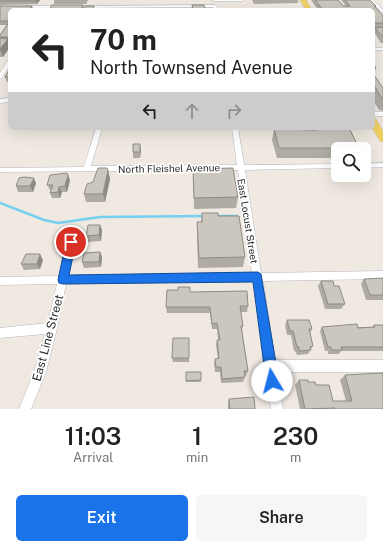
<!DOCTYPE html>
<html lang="en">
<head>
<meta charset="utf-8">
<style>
  :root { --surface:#fff; --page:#f6f6f6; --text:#222; --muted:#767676; --accent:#1a73e8 }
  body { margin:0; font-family:"Public Sans",sans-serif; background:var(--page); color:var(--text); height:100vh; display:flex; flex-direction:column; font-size:15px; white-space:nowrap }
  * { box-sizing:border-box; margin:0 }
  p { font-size:13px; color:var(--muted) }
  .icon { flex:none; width:22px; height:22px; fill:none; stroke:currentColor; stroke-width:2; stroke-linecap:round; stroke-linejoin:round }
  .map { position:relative; height:409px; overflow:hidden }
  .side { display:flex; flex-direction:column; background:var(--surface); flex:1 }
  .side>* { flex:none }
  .top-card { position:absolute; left:8px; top:8px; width:367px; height:122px; border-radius:6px; box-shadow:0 4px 16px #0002; background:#fff; color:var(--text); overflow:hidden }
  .controls { position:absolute; left:331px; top:142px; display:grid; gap:8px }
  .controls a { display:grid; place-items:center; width:40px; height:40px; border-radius:6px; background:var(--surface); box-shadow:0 4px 16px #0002; font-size:20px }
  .pin { position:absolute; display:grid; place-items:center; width:34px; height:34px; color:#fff; margin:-17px; border:2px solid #fff; border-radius:50%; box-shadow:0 1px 4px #0007 }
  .me { position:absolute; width:44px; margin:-22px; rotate:352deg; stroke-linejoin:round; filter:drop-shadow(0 0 3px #0008) }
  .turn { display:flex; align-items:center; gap:14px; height:84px; padding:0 16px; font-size:18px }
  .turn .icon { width:52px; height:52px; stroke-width:2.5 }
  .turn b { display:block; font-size:28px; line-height:34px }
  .lanes { display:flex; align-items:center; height:38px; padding:0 16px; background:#0003; justify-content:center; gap:20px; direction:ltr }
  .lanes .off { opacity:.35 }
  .eta { display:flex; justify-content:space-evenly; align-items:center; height:68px; text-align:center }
  .eta b { font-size:24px; font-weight:600; line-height:28px }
  .button { display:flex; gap:8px; margin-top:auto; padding:8px 16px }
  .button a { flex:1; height:46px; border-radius:6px; background:var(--accent); color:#fff; font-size:16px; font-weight:600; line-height:46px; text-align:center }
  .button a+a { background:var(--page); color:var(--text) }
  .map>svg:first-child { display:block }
</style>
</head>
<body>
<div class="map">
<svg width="383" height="409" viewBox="0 0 383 409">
  <rect width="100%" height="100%" fill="#efe9e1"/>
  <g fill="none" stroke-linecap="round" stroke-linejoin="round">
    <!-- stream -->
    <path stroke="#75cff0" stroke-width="2.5" d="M0,203l44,17 14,3 42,-6 105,-1
      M216,216h21"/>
    <defs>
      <path id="minor" d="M212,0h32l-2,1h-28z
        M369,0h4l10,10v3z
        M215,5l2,1 1,4h-4l-1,-3 -140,1 -2,-1 2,-1z
        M23,6h38l2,1 -2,1h-39z
        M373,48h10v2h-10z
        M10,59v6l-8,13 -2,1v-6l8,-13z
        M10,98v4l-10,1v-4z
        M373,112h10v4h-10z
        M96,128h6l-11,38 146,-1 -5,-37h6l6,37 94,-1v4l-93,2 16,103 122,-2v8l-120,2 12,79h108v12h-106l6,37h-12l-18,-128 -187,3 -9,44 -11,44 -15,37h-12l15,-37 11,-38 -45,4v-10l48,-5 9,-39 -57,1v-8l59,-1 8,-34 1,-3 3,-1 3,1 1,3 -7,34 184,-3 -14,-103 -238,2v-4l84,-1z
        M383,163v4l-19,1v-4z"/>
      <path id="major" d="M300,0h6l6,10h-6z
        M373,118l3,1 7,12v11l-3,-1 -8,-13z"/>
    </defs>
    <!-- minor casing -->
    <use href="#minor" stroke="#b4b7c1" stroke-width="1"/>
    <!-- major casing -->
    <use href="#major" stroke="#c9c9c9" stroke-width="1"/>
    <!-- minor -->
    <use href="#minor" fill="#fff" fill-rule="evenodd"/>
    <!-- major -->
    <use href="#major" fill="#f2d163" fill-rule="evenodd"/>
  </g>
  <!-- wall -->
  <path fill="#afaba4" d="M0,0h40l-3,4 -37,1z
    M54,0h34l-2,4h-32z
    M252,0h46v3l-44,1z
    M311,0h27l5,6h3l-5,-6h29l6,6 -1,2 8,8v27h-2l-7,-11 1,-4h2h-4v-18h-55z
    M0,6l33,3v1h-23v31h-2l-5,16h-3v-22l7,-10h-7z
    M373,63l3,5 -2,5h-1z
    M10,68v14h-3l-2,-5z
    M373,84l10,4v23l-4,-1 -6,-10z
    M309,128h41v1l9,19v1h-21v9h-61l-5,-18 2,-11 36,1z
    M141,150l-1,8h-7v-6z
    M193,169l45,28 -2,11 -42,1z
    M108,170l2,9 -5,23h-19l-2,-8 9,-12z
    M70,180l-3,12h-5l-2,6h-8l-2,-5 1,-3h-1l-3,-5z
    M36,183l-3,9h-15l-2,-6z
    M202,213l16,3 27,41 -2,10 -45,1 -1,-35v-11h4z
    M102,230l-1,11 -13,1 -2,-6z
    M100,252l2,5 -1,10 -17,1 -2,-6z
    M43,260l-3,9 -16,1 -3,-6z
    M383,278v22h-17l-5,-16 3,-5z
    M321,281l13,5 11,18 -4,5h-16l-7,-23z
    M190,292l58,14 -1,6h-6l2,14 -1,5 6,40 -2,5h-2l1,1 -2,5 -22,1 -1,-11h-5l-1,-8 1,-5h3l-2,-14 1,-5h1l-1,-11h-5l-2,-16h-43l-1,-6z
    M287,320l25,9 -2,4 3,13 -5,8 -11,1 -1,-3 -2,-1 -3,-16h-4l-2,-10z
    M374,325h9v26h-42l-2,3h-11v-3h-3l-5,-20 2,-4h50z
    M189,338v24h-16l-1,-4z
    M186,372h15v10h-15z
    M345,375l38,34h-83l-5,-24 4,-5 9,2 8,3 17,16h13l-6,-21z
    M229,399l26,10h-27v-7z"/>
  <!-- shaded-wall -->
  <path fill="#8e8b86" d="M36,0h4l-3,4 -1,-3z
    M83,5l1,5h-3z
    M32,6l1,3v1h-4z
    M8,39l2,8 -7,10 -3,-8z
    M140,144l1,6 -1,8z
    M108,170l2,9 -5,23 -2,-8z
    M68,175l2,5 -3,12 -2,-6z
    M34,178l2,5 -3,9 -3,-6z
    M59,187l3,5 -2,6 -2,-6z
    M100,225l2,5 -1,11 -2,-6z
    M100,252l2,5 -1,10 -2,-5z
    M40,254l3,6 -3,9 -3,-5z"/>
  <!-- building -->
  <path fill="#cbc7bf" stroke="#8e8b86" d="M0,0h36v1h-36z
    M315,0h23l5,6h7l-5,-6h25l6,6h-2l9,10v7h-8l-2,2v-15h-50z
    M52,5h31l-2,5h-32z
    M192,5h12l1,5h-12z
    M0,6h32l-3,4h-19v11h-10z
    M85,6h9l-1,4h-10z
    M10,21v16h-10v-2z
    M383,27v10l-8,-9z
    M0,38l8,1 -8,10z
    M373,63l3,5h-3z
    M10,68v9h-5z
    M373,75h1l9,13v12l-10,-16z
    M316,128h33l10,20h-80l-5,-19 43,1z
    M133,144h7v8h-7z
    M98,168h9l1,2 -5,24h-19l3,-10 6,-2z
    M233,168l5,29 -44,1 -1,-29z
    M67,173l1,2 -3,11 -6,1 -1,5 -8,1 3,-8h-6l3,-10z
    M24,177l10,1 -4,8h-14l3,-8z
    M202,213h16v3h21l6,41 -46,1 -2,-36h5z
    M88,225h12l-1,10 -13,1z
    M100,252l-1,10h-17l2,-9z
    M26,254h14l-3,10h-16z
    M383,278v17h-13l-6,-16z
    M321,281h12l1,5h5l6,18h-17z
    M178,287h12v5l57,-1 1,15h-8l3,20h-2l7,45h-4l1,6 -23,2 -1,-12h-5l-1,-8 4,-1 -2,-18h3l-3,-17 -5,1 -2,-17h-44l1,-17h11z
    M287,320h22l3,9h-3l4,17 -3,1 1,3 -12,1v-4h-2l-4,-16h-3z
    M357,324l1,4 17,-1 -1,-2h9v22h-42l1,3h-10l-1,-3h-3l-6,-20z
    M173,338h16v20h-17z
    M186,372h15v8l-15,1z
    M383,373v36h-48v-1l-30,1 -6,-29h9v2h7l1,3h13l4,16h19l-7,-26z
    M254,397l1,12h-25l-1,-10z"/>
  <!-- route -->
  <path fill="#1a73e8" stroke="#114b97" d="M71,238l3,1 2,3 -7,33 189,-3 3,2 18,107 -2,4 -5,2 -5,-2 -1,-4 -13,-99 -190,2 -4,-1 -1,-3 8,-38 1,-3z"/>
  <g text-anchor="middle" stroke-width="3.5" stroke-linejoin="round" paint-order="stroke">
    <!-- street labels -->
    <g font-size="10" fill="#2e2e2e" stroke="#fff">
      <text transform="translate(169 168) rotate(-1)" y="4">North Fleishel Avenue</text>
      <text transform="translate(248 221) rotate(81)" y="4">East Locust Street</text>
    </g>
    <!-- near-street labels -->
    <g font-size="12" fill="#2e2e2e" stroke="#fff">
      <text transform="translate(48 338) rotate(-75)" y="4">East Line Street</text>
    </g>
  </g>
</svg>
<div class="controls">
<a><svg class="icon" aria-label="search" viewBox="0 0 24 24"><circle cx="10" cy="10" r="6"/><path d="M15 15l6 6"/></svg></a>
</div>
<div class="pin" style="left:71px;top:242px;background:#d93025"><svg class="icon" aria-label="arrive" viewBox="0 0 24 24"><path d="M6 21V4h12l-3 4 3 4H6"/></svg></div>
<svg class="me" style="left:272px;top:381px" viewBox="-20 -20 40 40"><circle r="19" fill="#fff"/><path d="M0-13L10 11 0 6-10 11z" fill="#1a73e8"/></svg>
<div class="top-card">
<div class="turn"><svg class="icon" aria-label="left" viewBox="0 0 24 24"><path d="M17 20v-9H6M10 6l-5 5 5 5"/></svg><div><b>70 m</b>North Townsend Avenue</div></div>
<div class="lanes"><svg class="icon" aria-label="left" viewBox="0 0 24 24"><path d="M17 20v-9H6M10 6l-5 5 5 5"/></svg><svg class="icon off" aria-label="ahead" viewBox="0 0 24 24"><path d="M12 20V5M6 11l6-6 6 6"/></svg><svg class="icon off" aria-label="right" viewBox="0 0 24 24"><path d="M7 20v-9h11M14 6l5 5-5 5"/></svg></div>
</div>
</div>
<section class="side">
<div class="eta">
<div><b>11:03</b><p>Arrival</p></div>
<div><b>1</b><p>min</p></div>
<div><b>230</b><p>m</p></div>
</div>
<div class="button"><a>Exit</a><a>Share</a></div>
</section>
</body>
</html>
